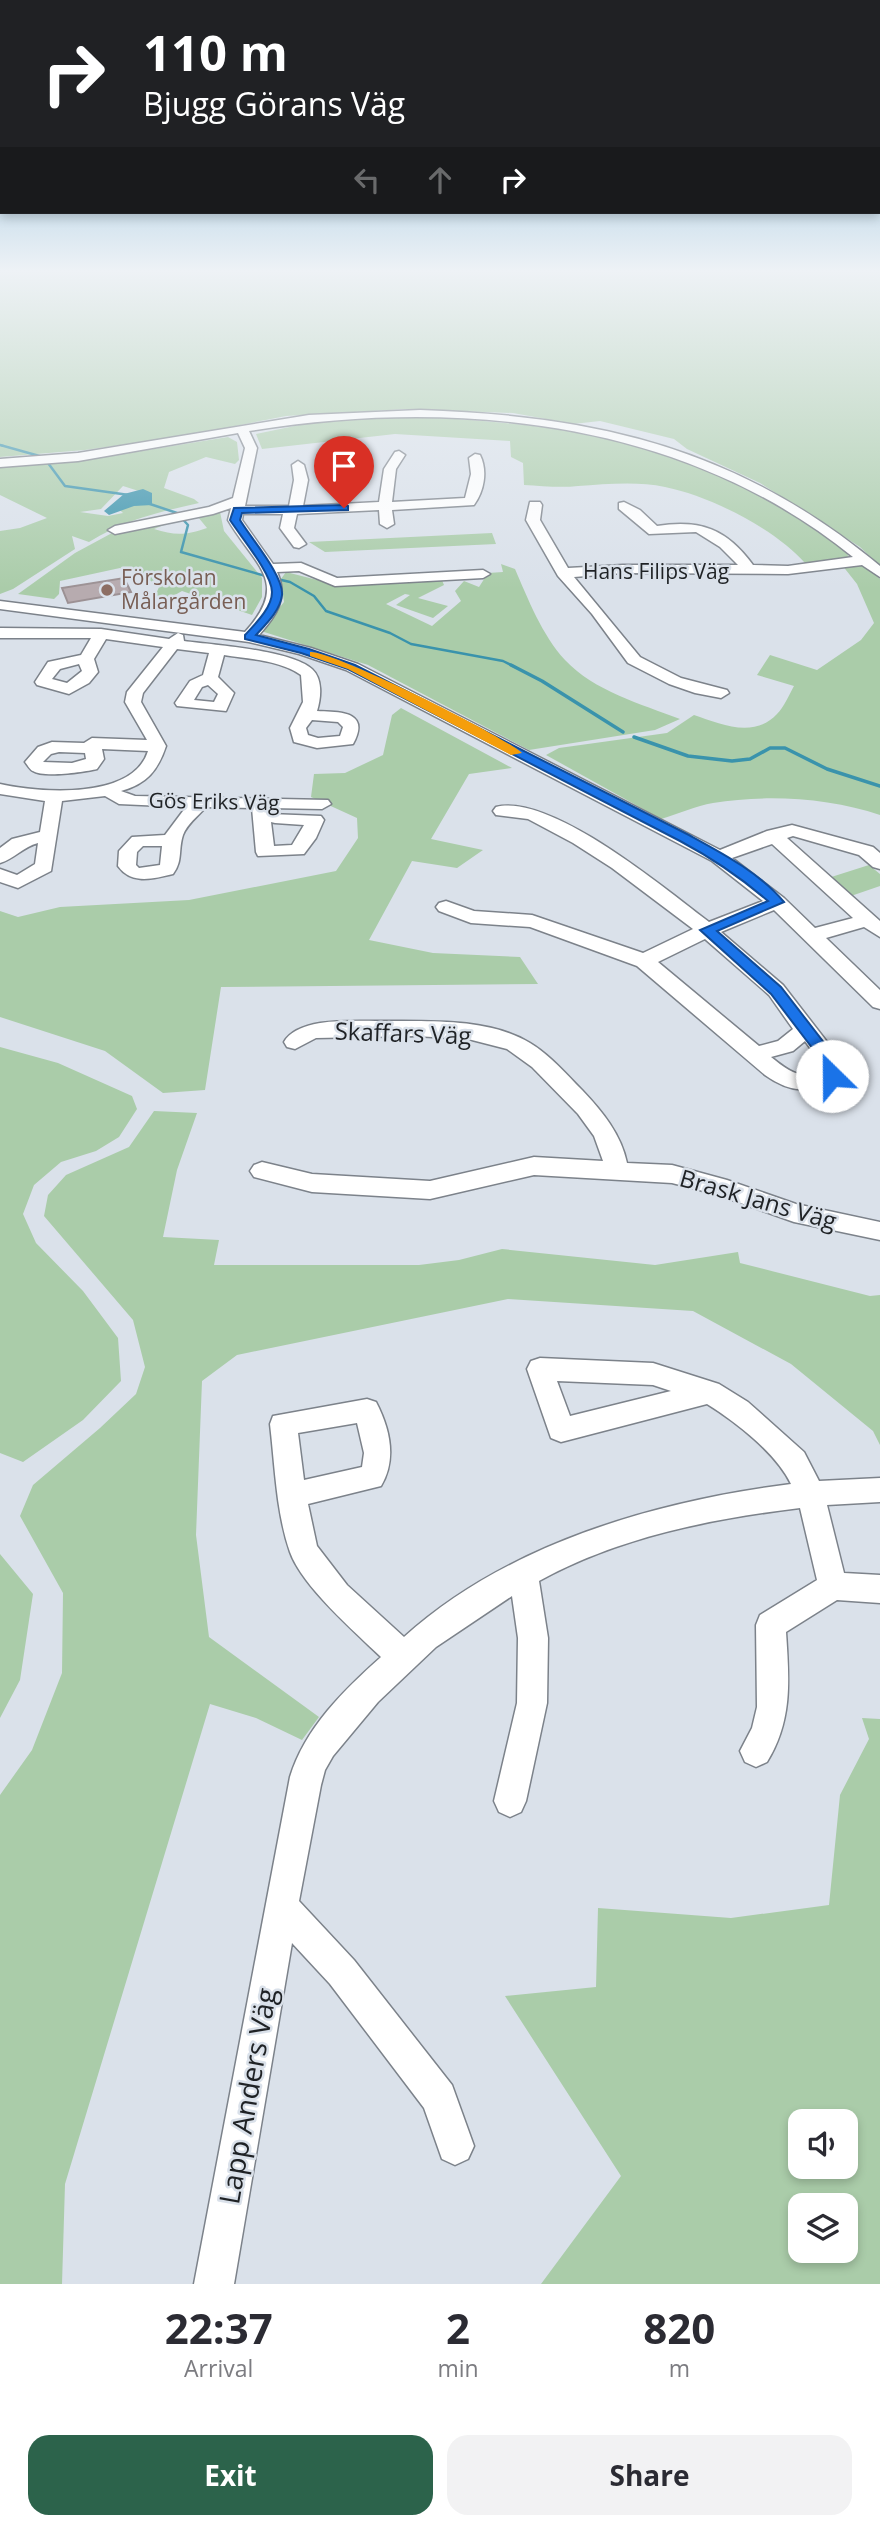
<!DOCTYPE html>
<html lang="en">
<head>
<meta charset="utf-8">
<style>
  :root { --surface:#fff; --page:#f2f2f3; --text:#2b2b33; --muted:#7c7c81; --accent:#2c634b }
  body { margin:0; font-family:"Open Sans",sans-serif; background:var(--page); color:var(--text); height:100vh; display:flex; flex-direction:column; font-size:26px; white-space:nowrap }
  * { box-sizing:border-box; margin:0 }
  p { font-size:23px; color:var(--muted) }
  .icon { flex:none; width:38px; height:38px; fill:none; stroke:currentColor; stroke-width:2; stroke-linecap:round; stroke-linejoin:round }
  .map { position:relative; height:2284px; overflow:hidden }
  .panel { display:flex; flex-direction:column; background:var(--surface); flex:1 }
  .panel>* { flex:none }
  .banner { position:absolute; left:0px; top:0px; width:880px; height:214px; box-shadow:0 4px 10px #0003; background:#202124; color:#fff; overflow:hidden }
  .buttons { position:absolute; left:788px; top:2109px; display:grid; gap:14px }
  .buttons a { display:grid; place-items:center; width:70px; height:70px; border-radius:14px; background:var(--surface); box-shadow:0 4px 10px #0003; font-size:35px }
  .pin { position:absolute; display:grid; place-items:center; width:60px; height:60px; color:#fff; margin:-72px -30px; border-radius:50% 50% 50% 0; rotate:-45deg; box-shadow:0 0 7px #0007 }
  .pin .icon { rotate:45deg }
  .me { position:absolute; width:77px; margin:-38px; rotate:337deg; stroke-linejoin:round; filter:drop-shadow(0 0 5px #0008) }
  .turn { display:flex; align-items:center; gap:24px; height:147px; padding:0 28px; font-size:32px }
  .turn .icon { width:91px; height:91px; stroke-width:2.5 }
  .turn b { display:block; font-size:49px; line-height:60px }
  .lanes { display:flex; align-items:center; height:66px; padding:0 28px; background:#0003; justify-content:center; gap:35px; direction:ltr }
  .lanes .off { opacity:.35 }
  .eta { display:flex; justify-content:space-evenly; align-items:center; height:119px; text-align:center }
  .eta b { font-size:42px; font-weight:700; line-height:49px }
  .cta { display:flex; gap:14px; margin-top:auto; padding:14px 28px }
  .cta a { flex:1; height:80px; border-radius:21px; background:var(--accent); color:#fff; font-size:28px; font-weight:700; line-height:80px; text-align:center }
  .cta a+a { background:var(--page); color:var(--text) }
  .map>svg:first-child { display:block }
</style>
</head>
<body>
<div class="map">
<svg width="880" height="2284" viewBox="0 0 880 2284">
  <rect width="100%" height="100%" fill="#dae1ea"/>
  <!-- green -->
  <path fill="#aacca9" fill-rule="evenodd" d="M0,270h880v296l-20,-19 -100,-64 -73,-34 -13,-10 -74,-18 -27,3 -60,-11 -107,-4 -120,7 -102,20 -99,14 -85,7z
    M403,416c124,6 253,17 363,82 27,16 53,35 80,53l3,7 -44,5c-30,-34 -95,-67 -140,-76 -27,-6 -59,-3 -87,-1 -17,2 -36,0 -54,-1l-1,-22 -12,-6 -1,-16 -115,-7 -133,15 -6,-15 58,-12z
    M228,437l9,5 2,18 -4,4 -29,-7 -37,15 -5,16 30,11 5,4c-40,9 -75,17 -110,39l-17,-6 3,13 -62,40 -13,5v-63l20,-3 27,-10 -47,-23v-29l98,-8zM123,486l22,7 -25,17 3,3 -15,3 -28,-4 21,-3z
    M211,512h9l4,19 38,47v19l-10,18 -70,-24 -14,8 -13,-3 5,-11 -40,-17 -60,13 -1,13 -5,5 -36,-5 57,-41 50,-27 54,-7 -25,10c21,7 33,6 53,-1l-9,-11z
    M492,533l4,11 -171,8 -16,-10z
    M501,564l14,5c13,30 27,66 50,91 29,31 76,44 115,59l-25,11 -126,20 -161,-85 -107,-34 23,-29 -3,-23 5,-7 47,12 108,-6 3,7 -26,13 30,8 -15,12 -37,-13 14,-10 -5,-1 -19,10 46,22 29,-25 -6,-10 9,-10 15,6 9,-14 15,-1z
    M842,565l24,1 14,13v236c-50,-17 -114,-21 -167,-12 -17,3 -35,11 -52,16l-115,-64 13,-7 108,-15 27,-18c26,9 60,24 83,-1 7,-7 12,-19 17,-28l-37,-11 13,-20 47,15 44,-30 13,-17 -17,-39z
    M401,708l111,60 -43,6 -38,65 52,11 -26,18 -45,-7 -43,79 64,13 87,4 18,27 -317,3 -16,103 -42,3 -58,-42 -105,-34v-106l18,6 42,-10 129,-7 147,-29 22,-33 -1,-20 -46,-21 3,-23 31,-1 38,-18 9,-40z
    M869,865l11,9v12l-32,11 -23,-18z
    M0,1047l58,16 74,33 5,13 -18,28 -23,14 -35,11 -27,23 -11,29 13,29 47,48 35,47 3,43 -38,39 -60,42 -23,-9z
    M154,1111l43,2 -20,57 -14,67 56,3 -5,25h205l40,-5 43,-11 153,16 83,-13 2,11 130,33 10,-1v150l-7,-14 -82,-67 -98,-53 -185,-12 -271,56 -35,26 -6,154 13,102 110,80 -17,23 -46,-22 -46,-14 -145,480 -3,100h-62v-489l32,-45 30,-77 1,-80 -43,-77 13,-31 67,-57 36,-34 9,-27 -12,-47 -89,-104 4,-21 18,-20 63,-28z
    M0,1554l33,40 -13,86 -20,38z
    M862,1718l18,1v565h-339l80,-108 -116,-180 91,-9 2,-79 133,10 98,-13 11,-110 29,-56zM800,2121h45v45h-45zM800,2205h45v45h-45z"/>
  <!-- water -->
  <path fill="#3a93ac" d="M143,489l9,4v12l-18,1 -25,9 -5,-4 20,-17z"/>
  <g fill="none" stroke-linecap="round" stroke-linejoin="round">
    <!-- stream-far2 -->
    <path stroke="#3a93ac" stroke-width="2" d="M0,445l4,1"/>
    <!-- stream-far1 -->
    <path stroke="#3a93ac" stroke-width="2.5" d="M0,445l43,12
      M48,463l17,23 64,9
      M147,503l30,10 11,12 -7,27 88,25
      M277,579l13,3 24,14 12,15 64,22 21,11 92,17 12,6"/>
    <!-- stream -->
    <path stroke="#3a93ac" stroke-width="3.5" d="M511,665l31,16 81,51
      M634,737l54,19 44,5 18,-2 20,-11h15l42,21 53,17"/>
  </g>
  <!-- building -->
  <path fill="#b7abaf" stroke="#9c9194" stroke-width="2" d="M124,578l7,14 -63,11 -6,-15z"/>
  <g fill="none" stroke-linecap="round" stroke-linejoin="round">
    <defs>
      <path id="minor" d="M420,410c180,6 319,39 460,156v11l-18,-12 -74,9 -165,-1 -49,4 66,80 41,21 46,12 2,3 -8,5 -26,-5 -26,-9 -41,-21 -36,-49 -34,-38 -32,-56 4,-18h10l2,3 -2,15 28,48 55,-3h115l-18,-18 -24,-15 -47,2 -30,-25v-6l5,-1 16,8 17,16c43,-7 70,3 96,39l35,1 65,-9c-169,-137 -395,-160 -604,-126l8,17 -12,58h44l5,-26 -2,-15 6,-4 6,4 4,15 -5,26 76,-4 5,-33 11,-17 4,-1 6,4 -9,14 -4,33 73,-4 6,-24 -2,-16 6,-4 5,1c8,16 4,36 -6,50l-82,5 2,14 -7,4 -7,-4 -1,-14 -82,4 -3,14 12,16 -7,4 -5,-1 -14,-19 3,-14h-40l-1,6 31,44 28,-1 36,15 146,-8 7,4 -7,4 -148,8 -36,-15 -22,1c12,26 -1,44 -18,63l52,13 47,16 362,186 47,-19 25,-6 81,22 7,6v16l-7,-2 -14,-12 -66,-19 -6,2 93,83v16l-16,-10 -38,11 54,52v19l-7,-2 -99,-97 -53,22 62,53 62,80 -5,16c-28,13 -50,12 -75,-6l-128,-109 -107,-39 -59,-4 -32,-12 -3,-4 3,-4 7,-2 28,10 58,4 111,38 50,-24 -81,-61 -39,-25 -45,-24 -32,-4 -3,-4 3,-4c55,-14 169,82 213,115l54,-21 -51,-40 -366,-191 -47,-16 -50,-12 -249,-33v-8l245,31c46,-50 10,-66 -17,-112l3,-12 -18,6 -98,20 -7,-4 7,-4 94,-19 24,-9 12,-50 -7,-15 -160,28 -78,6v-8l78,-6 231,-38zM772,844l81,74 -38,10 -31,-30 -52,-40zM705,939l64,56 24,34 -15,12 -19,5 -101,-84zM805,1041l18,25 -1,6c-21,9 -35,-2 -51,-15l22,-6z
        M0,628l101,1 68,10 9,-6 5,2 1,6c30,4 107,9 128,28 11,10 9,29 5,42 23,1 54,0 36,33l-36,4 -23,-6 -4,-14 13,-26 -2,-27c-21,-15 -52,-16 -77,-20l-6,22 16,16 -8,18 -49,-5 -2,-3 15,-22 13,-6 6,-22 -32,-4 -34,44 -2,9 25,44c-8,24 -19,38 -45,45l14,5 193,4 3,4 -9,5 -52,-1v6l51,2 3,4 -8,18 -12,16 -46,2 -2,-4 -4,-44 -46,-1c-8,9 -19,17 -23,28 -5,15 0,26 -10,39 -21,5 -41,11 -55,-8l1,-15 13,-14 33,-2 21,-28 -67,-3 -14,-8 -43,5 -11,70 -33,17 -18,-6v-13l17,6 18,-11 3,-21c-15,4 -24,16 -38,20v-15l12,-9 28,-7 5,-31 -45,-7v-10c40,9 133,16 148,-33l-46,-2 2,10 -7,10c-12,3 -54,9 -64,2 -2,0 -7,-8 -8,-9l13,-15 14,-5 32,1 8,-5 55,2 -22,-38 2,-10 36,-45 -57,-8 -12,20 4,13 -9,11 -20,11 -32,-9 -2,-3 13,-20 33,-7 10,-17h-91zM79,664l3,7 -15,12 -15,-4 8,-10zM208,685l10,9 -4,8 -20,-2 8,-13zM312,720l26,2 5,5 -3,9 -22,2 -10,-3 -2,-7zM59,752l26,1 1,6 -14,4 -29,-1 8,-8zM271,822l4,1 29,2 -12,20 -18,1zM143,846h19l-2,19 -21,3 -3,-3 1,-13z
        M388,1021c45,0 103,-2 142,22 20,12 36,31 52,47 20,21 39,44 45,73l45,2 55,15 69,24 84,18v18l-86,-18 -79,-28 -43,-11 -138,-8 -104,24 -118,-7 -58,-15 -4,-6 4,-6 8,-3 50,12 118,7 104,-24 69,4 -9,-25 -16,-22 -46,-47 -25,-18 -39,-10 -53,-3 -99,2 -21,11 -8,-2 -3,-5c16,-27 76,-20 104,-21z
        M540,1358l113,5 66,21 29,18 56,50 15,29 61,-3v24l-53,3 17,68 36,2v28l-43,-3 -51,32c3,47 7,88 -19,130l-11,5 -11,-5 -5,-11 12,-23 5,-21 -1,-82 4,-10 57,-35 -17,-72c-90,11 -181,29 -261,73l9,57 -1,65 -21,98 -5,11 -11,5 -11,-5 -5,-11 23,-98 1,-65 -6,-42 -76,51 -58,55 -45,54 -8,14 -4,15 -22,116 55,59 98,125 22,61 -6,13 -13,6 -13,-6 -18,-51 -94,-124 -38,-41 -58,341h-40l96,-507c15,-49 54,-87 91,-120 -26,-25 -79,-71 -91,-105 -14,-40 -15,-86 -20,-128l3,-8 94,-17 9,3c14,27 21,57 5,84l-73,18 9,42 30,39 57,52c103,-93 252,-136 387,-153 -15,-31 -55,-62 -84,-80l-146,38 -10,-4 -24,-69 4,-8zM557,1381l96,4 18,6 -101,25zM357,1423l7,30 -2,14 -58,13 -6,-47z"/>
    </defs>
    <!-- minor casing -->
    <use href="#minor" stroke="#7c828a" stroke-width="3"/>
    <!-- minor -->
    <use href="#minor" fill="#fff" fill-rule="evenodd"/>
  </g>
  <!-- sky -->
  <linearGradient id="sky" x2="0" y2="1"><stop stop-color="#62a7d0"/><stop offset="0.46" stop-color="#eef2f6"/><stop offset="1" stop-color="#eef2f6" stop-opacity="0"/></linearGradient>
  <rect width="880" height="589" fill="url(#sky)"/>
  <!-- route -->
  <path fill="#1a73e8" stroke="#114b97" stroke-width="2" d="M344,505l4,1v4l-106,3 -2,7c10,17 44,56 42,75 -2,16 -16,29 -26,40l53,14 46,16 334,170c33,18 71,38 95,67l-67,29 64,56 58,75 2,3 -3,14h-11l-1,-13 -55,-72 -71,-64 68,-29c-28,-24 -56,-43 -88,-60l-332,-172 -47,-16 -56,-14v-4c10,-11 27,-27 27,-43 0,-18 -31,-55 -42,-72l4,-12z"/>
  <!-- slow -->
  <path fill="#f59e0b" d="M310,652c20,-3 194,84 212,101l-11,2 -163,-86 -38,-13z"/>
  <!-- markers -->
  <circle fill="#8d6e63" stroke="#dae1ea" stroke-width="2.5" cx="107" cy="590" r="7"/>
  <g text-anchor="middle" stroke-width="5" stroke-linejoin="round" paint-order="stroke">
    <!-- far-street labels -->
    <g font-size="21" fill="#1f2225" stroke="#dae1ea">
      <text x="656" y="579">Hans Filips Väg</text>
      <text transform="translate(214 802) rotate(1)" y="7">Gös Eriks Väg</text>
    </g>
    <!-- far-education labels -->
    <g font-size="21" fill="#785e54" stroke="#dae1ea" text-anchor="start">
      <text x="121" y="585">Förskolan<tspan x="121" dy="24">Målargården</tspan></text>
    </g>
    <!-- street labels -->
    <g font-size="24" fill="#1f2225" stroke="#dae1ea">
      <text transform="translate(403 1034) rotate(2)" y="8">Skaffars Väg</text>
      <text transform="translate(758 1200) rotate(16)" y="8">Brask Jans Väg</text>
    </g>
    <!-- near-street labels -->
    <g font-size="28" fill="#1f2225" stroke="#dae1ea">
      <text transform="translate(248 2096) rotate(-80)" y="10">Lapp Anders Väg</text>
    </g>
  </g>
</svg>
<div class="buttons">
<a><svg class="icon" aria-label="sound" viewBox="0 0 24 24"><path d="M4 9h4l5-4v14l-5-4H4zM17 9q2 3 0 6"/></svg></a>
<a><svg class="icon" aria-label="layers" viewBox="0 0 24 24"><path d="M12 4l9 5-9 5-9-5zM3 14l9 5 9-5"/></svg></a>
</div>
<div class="pin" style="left:344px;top:508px;background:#d93025"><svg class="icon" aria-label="arrive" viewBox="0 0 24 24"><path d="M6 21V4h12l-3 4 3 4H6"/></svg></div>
<svg class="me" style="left:832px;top:1076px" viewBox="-20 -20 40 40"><circle r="19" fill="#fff"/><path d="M0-13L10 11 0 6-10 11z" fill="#1a73e8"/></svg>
<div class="banner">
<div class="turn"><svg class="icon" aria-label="right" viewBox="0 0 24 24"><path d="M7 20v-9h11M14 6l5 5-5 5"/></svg><div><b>110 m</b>Bjugg Görans Väg</div></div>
<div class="lanes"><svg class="icon off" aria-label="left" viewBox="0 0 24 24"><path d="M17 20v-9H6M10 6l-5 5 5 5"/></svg><svg class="icon off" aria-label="ahead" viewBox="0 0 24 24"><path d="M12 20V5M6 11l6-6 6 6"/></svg><svg class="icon" aria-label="right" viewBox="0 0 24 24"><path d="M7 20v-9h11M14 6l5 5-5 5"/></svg></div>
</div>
</div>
<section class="panel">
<div class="eta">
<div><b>22:37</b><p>Arrival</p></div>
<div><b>2</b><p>min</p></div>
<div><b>820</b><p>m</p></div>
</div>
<div class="cta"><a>Exit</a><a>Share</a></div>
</section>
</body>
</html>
